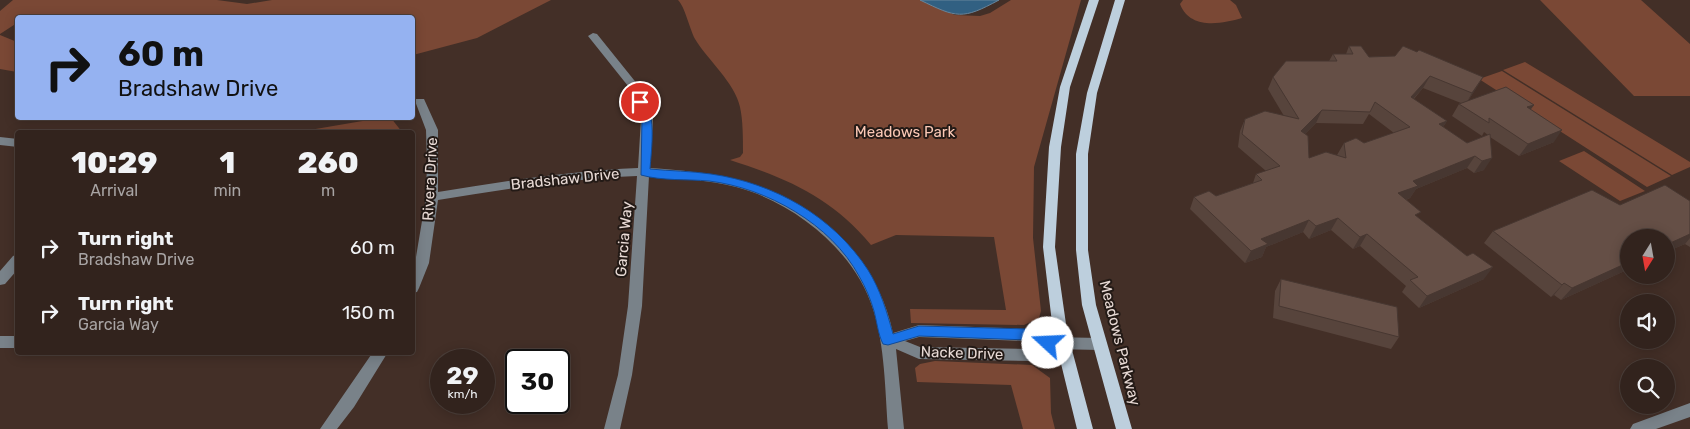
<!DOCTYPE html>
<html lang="en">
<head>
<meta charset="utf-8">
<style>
  :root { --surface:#32231d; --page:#3a2b26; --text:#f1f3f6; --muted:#a8a4a4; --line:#4d403b }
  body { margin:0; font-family:Rubik,sans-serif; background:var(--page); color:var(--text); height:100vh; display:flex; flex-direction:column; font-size:19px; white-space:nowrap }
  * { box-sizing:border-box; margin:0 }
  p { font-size:16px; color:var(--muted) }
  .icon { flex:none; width:28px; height:28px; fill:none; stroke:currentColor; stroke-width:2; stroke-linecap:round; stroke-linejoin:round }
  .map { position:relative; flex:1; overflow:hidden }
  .sheet { position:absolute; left:15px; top:130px; width:400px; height:225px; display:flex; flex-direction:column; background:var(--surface); border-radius:5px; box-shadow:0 2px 12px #0003,0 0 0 1px var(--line) }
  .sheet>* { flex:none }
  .guide { position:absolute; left:15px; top:15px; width:400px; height:105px; border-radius:5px; box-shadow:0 2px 12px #0003,0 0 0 1px var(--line); background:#95b2f1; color:#111; overflow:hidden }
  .needle { width:32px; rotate:191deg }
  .buttons { position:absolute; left:1620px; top:229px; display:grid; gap:10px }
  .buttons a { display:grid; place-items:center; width:55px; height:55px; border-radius:50%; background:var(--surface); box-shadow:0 2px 12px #0003,0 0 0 1px var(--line); font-size:25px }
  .speed { position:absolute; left:430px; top:349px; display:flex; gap:10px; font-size:25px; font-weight:700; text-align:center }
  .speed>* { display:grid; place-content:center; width:65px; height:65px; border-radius:50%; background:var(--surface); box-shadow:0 2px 12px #0003,0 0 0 1px var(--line); line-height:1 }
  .speed small { font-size:12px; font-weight:400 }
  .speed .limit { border:2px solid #111; border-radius:8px; background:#fff; color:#111 }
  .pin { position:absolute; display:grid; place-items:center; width:42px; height:42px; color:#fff; margin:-21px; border:2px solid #fff; border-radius:50%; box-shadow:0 1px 5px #0007 }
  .me { position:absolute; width:55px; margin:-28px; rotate:290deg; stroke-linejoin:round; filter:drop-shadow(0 0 4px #0008) }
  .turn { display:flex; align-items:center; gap:18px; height:105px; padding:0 20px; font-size:22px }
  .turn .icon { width:65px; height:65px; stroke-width:2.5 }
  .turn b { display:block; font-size:35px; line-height:42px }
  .eta { display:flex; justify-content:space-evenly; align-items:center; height:85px; text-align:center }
  .eta b { font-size:30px; font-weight:800; line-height:35px }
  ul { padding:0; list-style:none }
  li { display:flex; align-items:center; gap:15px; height:65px; padding:0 20px }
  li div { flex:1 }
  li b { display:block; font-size:19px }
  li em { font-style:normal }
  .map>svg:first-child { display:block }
</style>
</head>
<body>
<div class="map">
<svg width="1690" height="429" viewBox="0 0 1690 429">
  <rect width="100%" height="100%" fill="#432f27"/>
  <!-- green -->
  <path fill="#7a4835" d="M13,0h204l30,4 25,-4h279l-74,38 -64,17 -1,-37 -383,-2 -11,2 -1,5 -17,11v-23z
    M678,0h242l35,15 25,1 10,-3 21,-13h70l-47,167 -1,71 8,73 -2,7 -15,7 -113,-2 -1,-14 96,1 -12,-73 -98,-2 -25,10c-40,-48 -83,-66 -141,-85l10,-3 3,-4c0,-14 0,-33 -3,-46 -5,-24 -33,-48 -45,-68 -6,-12 -10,-32 -17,-39z
    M1183,0h47l6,5 6,13c-21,6 -52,12 -62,-14z
    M1540,0h101l49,44v52h-56z
    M0,35l17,7v30l-17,-3z
    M1525,62l165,100v5l-18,8 -169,-105z
    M1502,71l169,105 -24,11 -168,-108z
    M380,118h11l11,14h-119l5,-2 10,2z
    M1584,151l61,40 -25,10 -61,-40z
    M935,361l97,4 18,13 1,35 4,16h-32l-12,-44 -94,-3 -2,-14 5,-4z"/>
  <!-- water -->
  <path fill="#316082" stroke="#68859b" d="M920,0h79c-37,20 -42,18 -79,0z"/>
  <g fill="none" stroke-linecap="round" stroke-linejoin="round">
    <!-- minor -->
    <path fill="#798289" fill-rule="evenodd" d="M593,33l4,1 41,51 15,34 -3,49c30,2 60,5 90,12 10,2 19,7 28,11 63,25 111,75 125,142l26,-8 110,4 20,8 51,1 5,2 2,4 -2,4 -5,2 -49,-1 -18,12 -114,-2 -23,-10 8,80h-16c-3,-40 -3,-82 -15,-120 -18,-58 -79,-107 -137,-122 -29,-7 -57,-9 -87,-11l-7,130 -10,69 -12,54h-16l14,-54 10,-69 9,-130c-67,3 -133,13 -199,24l-9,63 -10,25 -2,4 -5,1v-23l3,-7 11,-66 1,-35 -1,-32 -11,-29 1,-2h8l14,31v62c67,-11 133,-21 200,-24l3,-49 -13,-33 -40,-50zM919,337l109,4 8,3 -6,5 -110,-2 -15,-6z
      M0,137l18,2v8l-18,-2z
      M18,254v15l-13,15 -5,1v-14l13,-15z
      M0,336h18v12h-18z
      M373,352h15l-34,55 -17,22h-17z
      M1690,403v14l-34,12h-26l3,-5z"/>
    <!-- major -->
    <path fill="#bdcfdd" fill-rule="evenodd" d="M1089,0h10l-29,87 -9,60 -6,100 12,84 26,98h-16l-24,-98 -10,-84 6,-100 11,-60z
      M1115,0h10l-28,93 -9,61v96l8,55 36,124h-16l-34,-124 -6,-55v-96l11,-61z"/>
  </g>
  <!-- wall -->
  <path fill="#57443c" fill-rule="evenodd" d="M1349,46l20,11 114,20 -15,24 66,4 -4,5 24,32 -35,14 -29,-19 -6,33 -10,3 -7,-5 -51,21 -6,9 -4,2 11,17 67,62 -65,29 -17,-16 4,-6 -46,-40 -7,3 -22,-19 -22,9 -6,-7 -37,15 -4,10 -17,6 -55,-54 4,-12 22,-1 37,-13 3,-9 10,-3 -28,-24 2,-16 5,-12 39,-3 -16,-27 5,-12 56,-16 4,-7h13zM1423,88l38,15 -2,1 -7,12 30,20 2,-4 4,3 -21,8 -24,-16 4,-6 -33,-22zM1369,114l25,19 -30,10h-20l-7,12 -28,3 -4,-24 11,-11 47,1z
    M1690,201v46l-5,-3 -19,8v-14h-37v31l-68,31 -7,-5 -3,2 -67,-54 9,-12 127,-26z
    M1281,279l118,58 -8,12 -118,-31 2,-27z"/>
  <!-- shaded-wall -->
  <path fill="#473731" d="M1430,76l-7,12 -19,21 7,-12z
    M1483,77l-7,12 -11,16 7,-12z
    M1534,105l-9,12 2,-10z
    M1322,110l-6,13 -20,20 5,-12z
    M1447,121l-8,12v-9z
    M1562,130l-8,12 -35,14 9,-12z
    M1475,156l-8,12 -51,21 -6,9 -19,7 7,-12 15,-12z
    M1492,158l-8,12 -10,3 8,-12z
    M1338,218l-7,12 -22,9 7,-13z
    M1309,220l-6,12 -37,15 -4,10 -17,6 6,-12 10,-12z
    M1367,234l-7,12 -7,3 7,-12z
    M1690,234v4l-5,6 -19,8v-7z
    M1629,262v7l-68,31 11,-12z
    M1493,267l-9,12 -65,29 8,-12z
    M1564,283l-10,12 -3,2 11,-12z"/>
  <!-- building -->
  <path fill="#654f46" stroke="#473731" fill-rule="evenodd" d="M1349,46h12l8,11 26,-1 8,-10 14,6 2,-2 64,27 -11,16 -42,-17 -19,21 36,24 -8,3 28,19 23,-9 2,24 -10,3 -7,-5 -62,25 5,5 -20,7 23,19 -6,3 52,41 6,-3 20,14 -66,29 -17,-16 8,-3 -51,-43 -7,3 -22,-19 -22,8 -7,-6 -48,19 7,5 -17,7 -57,-54 15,-6 7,5 46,-16 -6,-6 24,-8 -38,-32 3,-15 20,-8 34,8 -26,-42 13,-16h51l-4,-7h20zM1375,102l35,25 -46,16 -8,-5 -12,5 2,15 -20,-6 -17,6 -1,-22 -7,-5 21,-21 48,2z
    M1506,87l28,18 -7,2 35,23 -34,14 -39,-26v5l-30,-19z
    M1665,185l25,16v33l-24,11v-7h-37v24l-57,26 -8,-5 -2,2 -69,-54 99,-41 28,15z
    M1281,279l116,28 2,30 -120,-31z"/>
  <!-- route -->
  <path fill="#1a73e8" stroke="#114b97" d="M640,99c18,6 11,54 10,70 20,2 41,2 61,5 63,9 122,42 157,96 12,19 19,42 25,64l26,-8 110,3 24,10 2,4 -2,3 -5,2 -20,-8 -109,-4 -31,9 -5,-1c-5,-10 -6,-22 -9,-33 -3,-11 -9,-25 -15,-35 -28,-52 -92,-88 -150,-95 -22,-2 -47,0 -68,-6l1,-56 -7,-17z"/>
  <g text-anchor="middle" stroke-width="4" stroke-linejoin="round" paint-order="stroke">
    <!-- park labels -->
    <g font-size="15" fill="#fbc8b5" stroke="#231a16">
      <text x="905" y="137">Meadows Park</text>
    </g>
    <!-- street labels -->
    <g font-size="15" fill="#e8dad5" stroke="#231a16">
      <text transform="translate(430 179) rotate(-87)" y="5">Rivera Drive</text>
      <text transform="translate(565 179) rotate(-6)" y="5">Bradshaw Drive</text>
      <text transform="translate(624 239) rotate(-85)" y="5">Garcia Way</text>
      <text transform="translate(1120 343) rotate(76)" y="5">Meadows Parkway</text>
      <text transform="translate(962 353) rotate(2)" y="5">Nacke Drive</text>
    </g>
  </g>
</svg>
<div class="buttons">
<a><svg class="needle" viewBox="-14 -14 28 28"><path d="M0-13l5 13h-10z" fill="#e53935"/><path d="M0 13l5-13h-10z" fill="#a8a4a4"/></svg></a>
<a><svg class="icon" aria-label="sound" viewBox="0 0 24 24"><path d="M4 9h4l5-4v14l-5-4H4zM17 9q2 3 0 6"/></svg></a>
<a><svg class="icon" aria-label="search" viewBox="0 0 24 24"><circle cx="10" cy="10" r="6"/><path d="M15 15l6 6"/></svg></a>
</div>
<div class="speed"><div>29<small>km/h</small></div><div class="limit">30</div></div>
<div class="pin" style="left:640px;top:102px;background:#d93025"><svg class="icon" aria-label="arrive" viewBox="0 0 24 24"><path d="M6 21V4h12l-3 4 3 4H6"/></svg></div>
<svg class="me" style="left:1048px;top:343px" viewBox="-20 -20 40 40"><circle r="19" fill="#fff"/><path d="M0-13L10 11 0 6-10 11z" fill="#1a73e8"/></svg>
<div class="guide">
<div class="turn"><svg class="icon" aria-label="right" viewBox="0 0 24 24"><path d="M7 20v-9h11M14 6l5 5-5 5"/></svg><div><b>60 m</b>Bradshaw Drive</div></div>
</div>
<section class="sheet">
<div class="eta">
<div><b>10:29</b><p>Arrival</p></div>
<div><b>1</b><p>min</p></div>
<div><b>260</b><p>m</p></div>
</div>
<ul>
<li><svg class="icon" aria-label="right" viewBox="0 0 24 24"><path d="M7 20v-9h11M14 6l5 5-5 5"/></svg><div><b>Turn right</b><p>Bradshaw Drive</p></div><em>60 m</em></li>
<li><svg class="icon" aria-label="right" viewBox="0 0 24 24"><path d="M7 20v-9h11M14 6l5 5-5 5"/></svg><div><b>Turn right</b><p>Garcia Way</p></div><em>150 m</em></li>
</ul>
</section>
</div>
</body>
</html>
